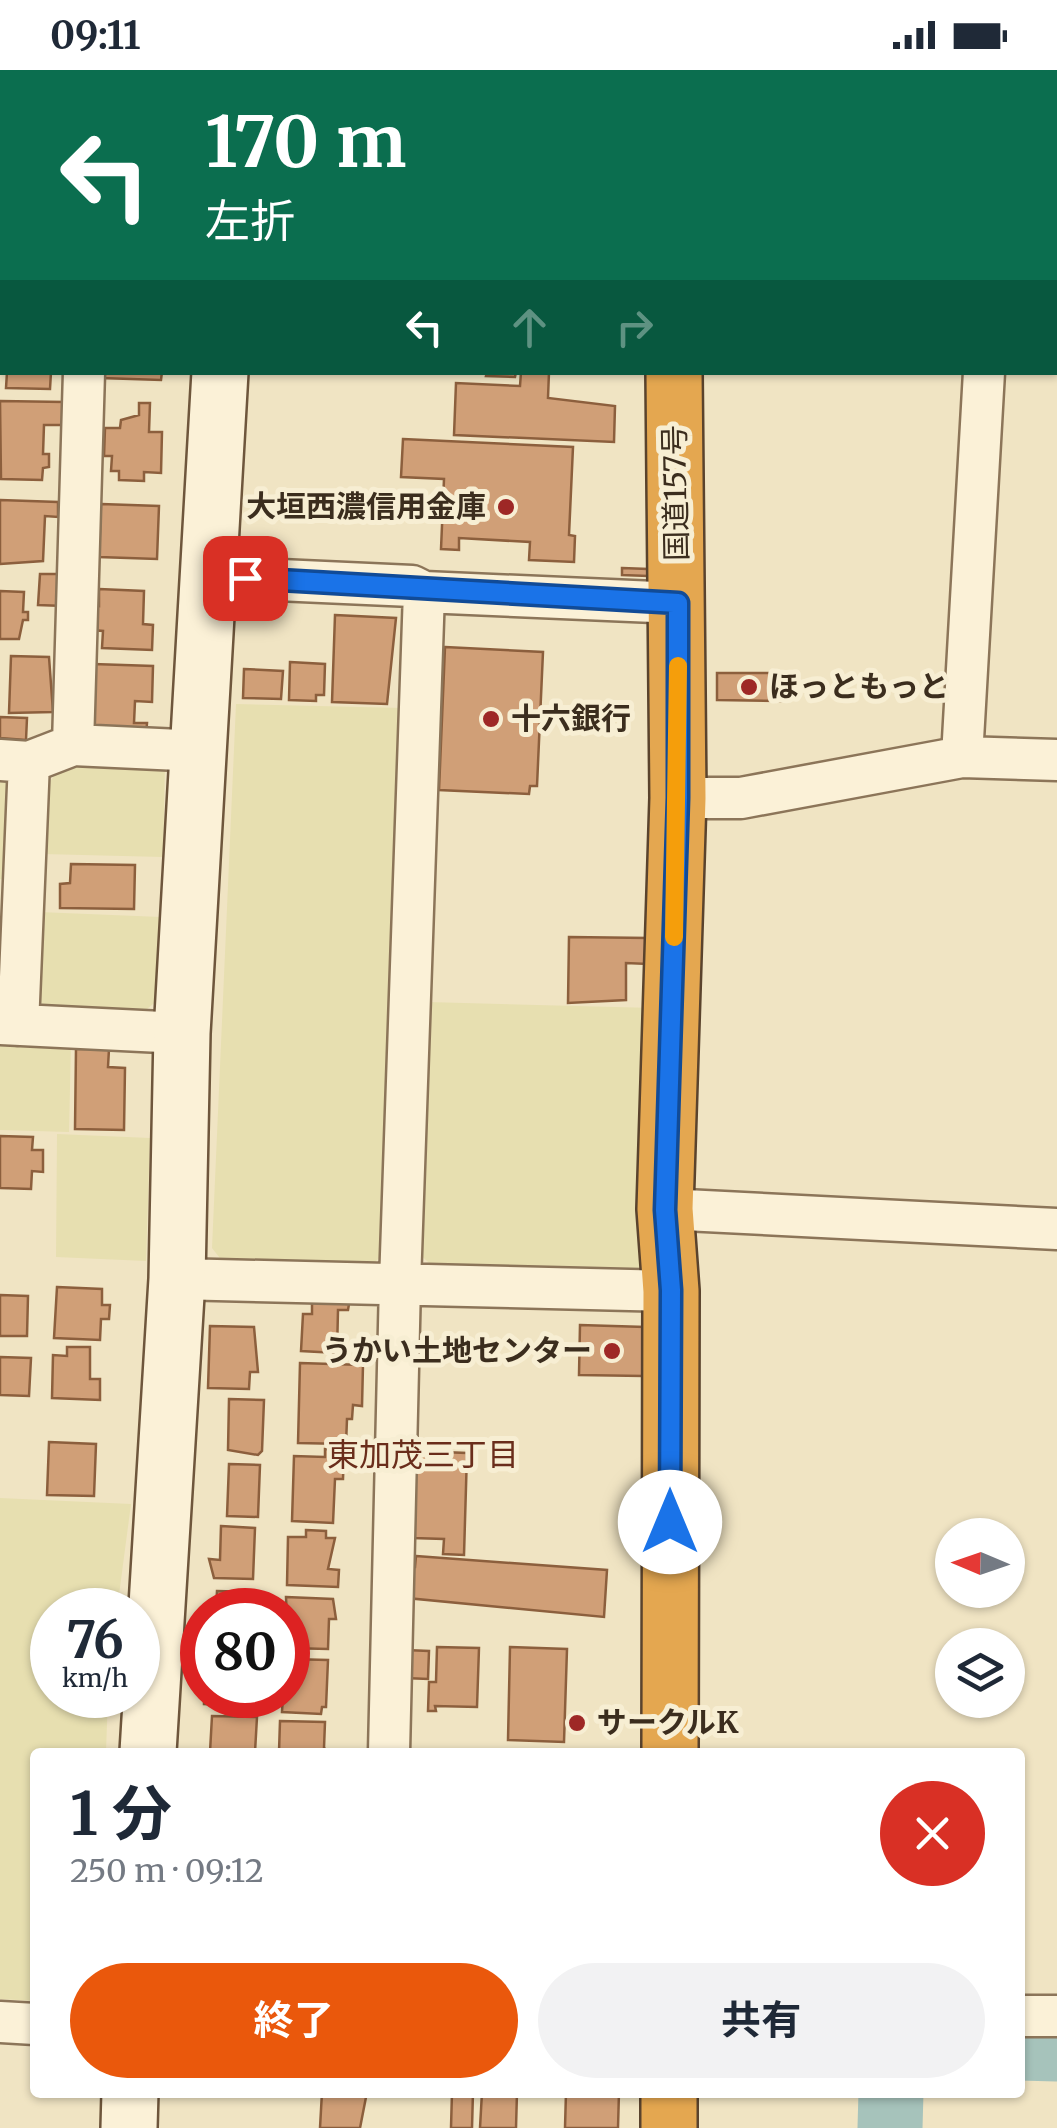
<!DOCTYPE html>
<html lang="ja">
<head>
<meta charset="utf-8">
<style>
  :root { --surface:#fff; --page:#f2f2f3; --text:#1f2937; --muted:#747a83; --accent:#ea580c }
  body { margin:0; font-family:Merriweather,"Noto Sans JP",serif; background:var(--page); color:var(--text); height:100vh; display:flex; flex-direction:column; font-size:38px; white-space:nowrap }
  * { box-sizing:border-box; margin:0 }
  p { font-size:32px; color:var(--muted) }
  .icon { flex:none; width:55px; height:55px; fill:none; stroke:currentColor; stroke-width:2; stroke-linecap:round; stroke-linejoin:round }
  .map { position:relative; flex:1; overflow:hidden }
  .panel { position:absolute; left:30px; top:1678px; width:995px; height:350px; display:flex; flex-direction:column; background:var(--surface); border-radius:10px; box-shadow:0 2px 8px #0004 }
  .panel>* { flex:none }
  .banner { position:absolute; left:0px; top:0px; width:1058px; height:305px; box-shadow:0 2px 8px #0004; background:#0b6e4f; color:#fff; overflow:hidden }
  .needle { width:65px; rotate:272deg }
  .buttons { position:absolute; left:935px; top:1448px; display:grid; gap:20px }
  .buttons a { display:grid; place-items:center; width:90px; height:90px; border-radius:50%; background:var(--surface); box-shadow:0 2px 8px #0004; font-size:50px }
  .speed { position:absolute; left:30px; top:1518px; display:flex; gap:20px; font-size:50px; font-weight:700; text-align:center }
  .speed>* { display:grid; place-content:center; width:130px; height:130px; border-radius:50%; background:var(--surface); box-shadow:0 2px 8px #0004; line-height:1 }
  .speed small { font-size:25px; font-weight:400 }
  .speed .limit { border:15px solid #d22; background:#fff; color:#111 }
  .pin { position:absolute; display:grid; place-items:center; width:85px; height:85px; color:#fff; margin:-42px; border-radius:20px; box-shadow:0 5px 15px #0006 }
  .me { position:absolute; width:110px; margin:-55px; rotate:0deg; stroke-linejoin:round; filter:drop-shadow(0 0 8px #0008) }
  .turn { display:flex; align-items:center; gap:35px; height:210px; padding:0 40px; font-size:45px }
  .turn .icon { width:130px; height:130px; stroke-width:2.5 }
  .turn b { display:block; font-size:70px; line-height:85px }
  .lanes { display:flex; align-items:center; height:95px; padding:0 40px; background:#0003; justify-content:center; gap:50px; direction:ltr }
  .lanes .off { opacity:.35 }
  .round { display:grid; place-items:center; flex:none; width:105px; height:105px; border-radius:52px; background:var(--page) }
  .head { display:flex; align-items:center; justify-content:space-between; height:170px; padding:0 40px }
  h1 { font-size:60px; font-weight:700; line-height:75px }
  .action { display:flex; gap:20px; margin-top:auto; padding:20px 40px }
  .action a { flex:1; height:115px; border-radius:60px; background:var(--accent); color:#fff; font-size:40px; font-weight:700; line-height:115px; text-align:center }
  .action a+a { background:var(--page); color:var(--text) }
  .status { display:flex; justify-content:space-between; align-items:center; height:70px; padding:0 50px; background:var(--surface); direction:ltr }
  .status svg { height:28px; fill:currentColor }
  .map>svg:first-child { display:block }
</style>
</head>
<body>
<div class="status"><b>09:11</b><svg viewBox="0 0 49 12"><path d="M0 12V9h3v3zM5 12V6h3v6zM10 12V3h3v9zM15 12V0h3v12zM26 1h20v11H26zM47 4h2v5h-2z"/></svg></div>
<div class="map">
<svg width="1057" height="2058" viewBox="0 0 1057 2058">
  <rect width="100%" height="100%" fill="#f0e4c3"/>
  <!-- farmland -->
  <path fill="#e7dfb0" d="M236,634l167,4 -18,545 -16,14 -146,-5 -11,-14z
    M81,692l84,3 -2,92 -121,-3 2,-65 14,-18z
    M0,704l10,11 -4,95 -6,-1z
    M39,842l122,5 -2,82 -18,15 -92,-2 -15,-18z
    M427,932l227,6 -12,267 -205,-5 -20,-18z
    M0,969l71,5 -2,88 -69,-2z
    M57,1064l93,4 -4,123 -90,-4z
    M0,1428l131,6 -14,106h-65v85h56l-2,57h-71v249l-35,-2z"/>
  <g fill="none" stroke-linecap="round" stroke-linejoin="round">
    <!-- river -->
    <path stroke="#a6c3bb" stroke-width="65" d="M1020,1978l37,1
      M890,2058l1,-36"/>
  </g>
  <!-- building -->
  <path fill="#d09f77" stroke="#8c5f3d" stroke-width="2.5" d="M746,0h121l-121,2z
    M7,302h44l-1,17 -44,-1z
    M101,302h61l-1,8 -60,-2z
    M487,302h29l-1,5 -29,-1z
    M521,302h28l-1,26 67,8 -1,36 -160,-7 2,-52 64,3z
    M0,331l65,1 -1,23h-20l-1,29h6v13l-6,1 -1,12 -41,-1z
    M139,333h11l-1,29h13l-1,41 -17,-1v9l-25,-1v-9h-8l1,-15h-8l1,-28h15l1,-8 18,-5z
    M403,369l170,8 -4,88 6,1 -1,26 -45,-2 1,-18 -71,-4v12l-18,-1 3,-70 -43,-2z
    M0,430l58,2v15l-13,-1 -2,45 -43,3z
    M101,434l58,2 -2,53 -58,-2z
    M622,498l26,1v7l-26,-1z
    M40,504h25l-1,32 -26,-1z
    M99,519l45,2 -1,33 10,1 -1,25 -50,-2 1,-17 -11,-1v-25l7,1z
    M0,521l24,1 -1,20h5v8h-5l-4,19h-19z
    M335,545l61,3 -9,86 -55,-2z
    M445,577l98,5 -6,134h-7l-1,8 -90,-4z
    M11,586l38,1 4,55 -44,1z
    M290,592l35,2 -1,31h-8v6l-27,-1z
    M93,594l60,2 -1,36 -17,-1 -1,22h13l-1,13 -55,-2z
    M244,599l39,2 -2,28 -38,-1z
    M717,603h64v28l-64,-1z
    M0,647l27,1 -1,22 -26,-2z
    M71,794l64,1 -1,44 -74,-1v-24l10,-1z
    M569,867l80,1 -1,26 -22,-1v37l-58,3z
    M76,979h33l-1,18 17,1 -1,62 -49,-1z
    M0,1066l33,1 -1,13h11v22l-11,-1 -1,18 -31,-1z
    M57,1217l45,2v16h8l-1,14h-8l-1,21 -46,-2z
    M0,1225l28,1 -1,40h-27z
    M312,1232l37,2 -1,6h-10l-1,43 -36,-2 2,-37h9z
    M580,1255l65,2 -2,49 -64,-1z
    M210,1256l44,1 4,45h-8l-1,17 -41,-1z
    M67,1277h23v32h10v21l-48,-2 1,-43 14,1z
    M0,1287l31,1 -2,38 -29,-1z
    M300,1293l63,2 -1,41 -9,-1 -1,14h-5l-1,25 -48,-1z
    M229,1329l35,1 -2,51 -4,4 -30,-5z
    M49,1372l47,2 -2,52 -47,-1z
    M325,1379l19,1 -1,29h-8l-2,44 -41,-2 2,-65 31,1z
    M416,1381l51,2 -3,102 -21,-1 1,-15 -31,-1z
    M229,1394l31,1 -2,52 -31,-1z
    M221,1456l34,2 -2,51 -39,-1 -5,-19 11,1z
    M306,1460l20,1v7h9l-7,31 11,1 -1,17 -51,-2 1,-48h18z
    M416,1486l191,14 -3,47 -197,-19 2,-31h6z
    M217,1521l33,1 -1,18h-33z
    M286,1527l47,2 3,20h-7l-1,30 -40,-1z
    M437,1577l42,1 -2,59 -42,-1 1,5h-8l1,-29h7z
    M510,1577l57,2 -3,93 -56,-2z
    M405,1580l24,1 -1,28 -23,-1z
    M288,1589l40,1 -2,47h-4l-1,7 -39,-2 1,-17h5z
    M204,1625h43l-1,11 -42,-2z
    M212,1646l45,1 -2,35h-45z
    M280,1651l45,1 -1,26 6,4h-51z
    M322,2022h45l-7,36h-40z
    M452,2022h21l-1,36h-21z
    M482,2022h35l-1,36h-36z
    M566,2022h53l-1,36h-53z"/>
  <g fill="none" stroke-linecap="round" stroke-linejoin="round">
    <defs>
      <path id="street" d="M70,2l1,-2
        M0,23h2
        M1055,219h2
        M212,507l200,9 12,6
        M73,675l128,6
        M962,687l22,-385
        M0,690l29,2 -11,263
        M29,692l44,-17 11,-373
        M678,728h63l221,-41 95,3
        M0,954l182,9
        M665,1139l392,20
        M177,1209l494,12
        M389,1682l11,-469 24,-691 254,11
        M1020,1946h37
        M0,1952l35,2"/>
      <path id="secondary" d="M233,2v-2
        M148,1682l29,-473 5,-246 38,-661
        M129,2058l1,-36"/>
      <path id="highway" d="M698,2l1,-2
        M670,1682l1,-461 -6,-82 13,-411 -4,-426
        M669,2022v36"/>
    </defs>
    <!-- street casing -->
    <use href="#street" stroke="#8c7559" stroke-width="45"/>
    <!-- secondary casing -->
    <use href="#secondary" stroke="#6e563c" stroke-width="60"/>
    <!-- highway casing -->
    <use href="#highway" stroke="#5a432d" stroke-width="60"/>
    <!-- street -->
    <use href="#street" stroke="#fbf1d7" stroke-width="40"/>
    <!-- secondary -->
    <use href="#secondary" stroke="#fbf1d7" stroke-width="55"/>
    <!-- highway -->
    <use href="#highway" stroke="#e4a750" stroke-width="55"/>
  </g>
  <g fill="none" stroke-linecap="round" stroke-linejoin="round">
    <defs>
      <path id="route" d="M245,508l433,25v195l-13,412 6,80 -1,232"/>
    </defs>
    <!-- route casing -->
    <use href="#route" stroke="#114b97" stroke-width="25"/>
    <!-- route -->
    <use href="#route" stroke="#1a73e8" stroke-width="18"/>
    <!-- slow -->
    <path stroke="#f59e0b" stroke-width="18" d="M674,867l4,-271"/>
  </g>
  <!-- markers -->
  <g fill="#9e2826" stroke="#f7eed3" stroke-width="4">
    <circle cx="506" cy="437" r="10"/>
    <circle cx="749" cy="617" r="10"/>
    <circle cx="491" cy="649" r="10"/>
    <circle cx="612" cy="1281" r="10"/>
    <circle cx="577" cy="1653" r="10"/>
  </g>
  <g text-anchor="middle" stroke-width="10" stroke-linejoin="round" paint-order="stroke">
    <!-- street labels -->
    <g font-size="30" fill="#3b2d1e" stroke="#f7eed3">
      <text transform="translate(676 423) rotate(-91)" y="10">国道157号</text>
    </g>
    <!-- poi labels -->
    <g font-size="30" font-weight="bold" fill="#3b2d1e" stroke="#f7eed3" text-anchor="start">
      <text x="486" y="447" text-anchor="end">大垣西濃信用金庫</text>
      <text x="769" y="627">ほっともっと</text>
      <text x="511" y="659">十六銀行</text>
      <text x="592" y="1291" text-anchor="end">うかい土地センター</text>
      <text x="597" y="1663">サークルK</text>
    </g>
    <!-- neighbourhood labels -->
    <g font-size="32" fill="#6a2d1b" stroke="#f7eed3">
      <text x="423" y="1396">東加茂三丁目</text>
    </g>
  </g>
</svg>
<div class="buttons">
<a><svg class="needle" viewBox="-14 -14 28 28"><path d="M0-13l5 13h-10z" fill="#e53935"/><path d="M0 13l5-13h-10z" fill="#747a83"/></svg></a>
<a><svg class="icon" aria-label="layers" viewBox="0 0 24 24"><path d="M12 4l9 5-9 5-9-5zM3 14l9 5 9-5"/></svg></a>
</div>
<div class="speed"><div>76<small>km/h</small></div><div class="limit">80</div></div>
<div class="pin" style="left:245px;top:508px;background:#d93025"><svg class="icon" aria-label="arrive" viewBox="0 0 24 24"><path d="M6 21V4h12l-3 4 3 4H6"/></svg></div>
<svg class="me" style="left:670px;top:1452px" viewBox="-20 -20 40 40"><circle r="19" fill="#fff"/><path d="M0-13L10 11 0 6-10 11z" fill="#1a73e8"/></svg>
<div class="banner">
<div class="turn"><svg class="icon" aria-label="left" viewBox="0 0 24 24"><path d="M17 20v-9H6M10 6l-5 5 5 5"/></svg><div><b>170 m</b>左折</div></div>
<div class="lanes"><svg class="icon" aria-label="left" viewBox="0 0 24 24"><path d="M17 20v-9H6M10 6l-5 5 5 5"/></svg><svg class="icon off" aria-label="ahead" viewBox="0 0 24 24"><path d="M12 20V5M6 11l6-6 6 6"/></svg><svg class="icon off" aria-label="right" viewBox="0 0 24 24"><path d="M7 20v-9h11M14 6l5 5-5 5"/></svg></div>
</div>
<section class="panel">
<div class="head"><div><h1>1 分</h1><p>250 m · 09:12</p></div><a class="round" style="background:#d93025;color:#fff"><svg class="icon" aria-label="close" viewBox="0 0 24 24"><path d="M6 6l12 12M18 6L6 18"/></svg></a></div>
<div class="action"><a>終了</a><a>共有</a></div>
</section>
</div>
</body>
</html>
